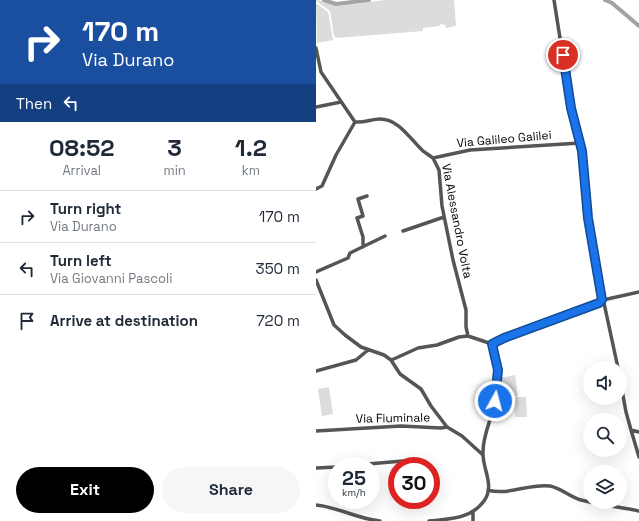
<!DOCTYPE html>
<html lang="en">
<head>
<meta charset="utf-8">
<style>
  :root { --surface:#fff; --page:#f6f6f7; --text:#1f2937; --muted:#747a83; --line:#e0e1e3; --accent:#000 }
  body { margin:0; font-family:"Space Grotesk",sans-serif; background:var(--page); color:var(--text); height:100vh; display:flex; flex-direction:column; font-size:15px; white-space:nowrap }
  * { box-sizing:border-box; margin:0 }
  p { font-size:13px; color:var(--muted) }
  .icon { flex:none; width:22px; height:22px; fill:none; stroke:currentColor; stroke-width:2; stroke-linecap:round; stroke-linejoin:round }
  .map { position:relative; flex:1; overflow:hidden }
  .drawer { display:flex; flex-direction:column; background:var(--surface); width:316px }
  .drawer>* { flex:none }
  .guide { background:#1a4fa0; color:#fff; overflow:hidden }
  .fabs { position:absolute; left:267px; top:361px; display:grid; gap:8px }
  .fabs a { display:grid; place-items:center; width:44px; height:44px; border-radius:50%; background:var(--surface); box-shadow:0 4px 16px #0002; font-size:20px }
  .speed { position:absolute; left:12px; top:457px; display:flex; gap:8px; font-size:20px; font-weight:700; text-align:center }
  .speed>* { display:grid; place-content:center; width:52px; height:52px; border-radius:50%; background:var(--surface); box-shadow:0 4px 16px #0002; line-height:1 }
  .speed small { font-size:10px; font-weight:400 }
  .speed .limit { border:6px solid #d22; background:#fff; color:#111 }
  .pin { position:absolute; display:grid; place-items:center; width:34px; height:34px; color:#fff; margin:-17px; border:2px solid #fff; border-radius:50%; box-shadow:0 1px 4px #0007 }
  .me { position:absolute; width:44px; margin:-22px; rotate:7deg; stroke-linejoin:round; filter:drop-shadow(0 0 3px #0008) }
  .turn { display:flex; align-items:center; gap:14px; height:84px; padding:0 16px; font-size:18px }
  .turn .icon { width:52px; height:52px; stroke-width:2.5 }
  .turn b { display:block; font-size:28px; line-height:34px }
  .then { display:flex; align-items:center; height:38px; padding:0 16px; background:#0003; gap:8px; font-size:15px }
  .eta { display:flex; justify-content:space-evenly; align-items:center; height:68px; text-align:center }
  .eta b { font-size:24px; font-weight:700; line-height:28px }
  .action { display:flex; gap:8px; margin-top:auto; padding:8px 16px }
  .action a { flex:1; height:46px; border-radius:24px; background:var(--accent); color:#fff; font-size:16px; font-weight:700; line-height:46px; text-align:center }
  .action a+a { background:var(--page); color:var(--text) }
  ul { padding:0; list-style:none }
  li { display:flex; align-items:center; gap:12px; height:52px; padding:0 16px; border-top:1px solid var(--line) }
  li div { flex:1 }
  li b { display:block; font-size:15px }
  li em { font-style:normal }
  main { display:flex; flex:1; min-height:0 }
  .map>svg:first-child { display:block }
</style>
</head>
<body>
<main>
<section class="drawer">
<div class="guide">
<div class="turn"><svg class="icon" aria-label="right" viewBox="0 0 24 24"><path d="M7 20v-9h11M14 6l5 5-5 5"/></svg><div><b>170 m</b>Via Durano</div></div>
<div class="then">Then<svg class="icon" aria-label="left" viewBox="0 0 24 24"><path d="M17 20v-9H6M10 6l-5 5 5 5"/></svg></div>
</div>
<div class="eta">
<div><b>08:52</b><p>Arrival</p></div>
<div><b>3</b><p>min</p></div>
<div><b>1.2</b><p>km</p></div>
</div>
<ul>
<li><svg class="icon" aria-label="right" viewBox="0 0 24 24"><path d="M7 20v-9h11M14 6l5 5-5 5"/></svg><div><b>Turn right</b><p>Via Durano</p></div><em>170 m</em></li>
<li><svg class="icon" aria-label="left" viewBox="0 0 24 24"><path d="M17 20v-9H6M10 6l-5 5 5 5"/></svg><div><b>Turn left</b><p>Via Giovanni Pascoli</p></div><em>350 m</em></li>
<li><svg class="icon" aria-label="arrive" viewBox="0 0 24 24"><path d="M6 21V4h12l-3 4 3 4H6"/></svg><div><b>Arrive at destination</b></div><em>720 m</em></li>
</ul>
<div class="action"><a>Exit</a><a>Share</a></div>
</section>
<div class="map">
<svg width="323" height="521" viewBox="0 0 323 521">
  <rect width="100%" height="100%" fill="#fff"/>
  <!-- green -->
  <path fill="#dcdcdc" d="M0,0c7,0 14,5 21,6l48,-6h69l2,25 -1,1 -9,2 -1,-3 -4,-1 -2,2 -16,2v3l-86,7 -3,-2 -4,-25 -14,-10z
    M0,3l12,9 5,28 -16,3z
    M199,375l3,21 -21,-1 2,-17z
    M13,387l4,27 -11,2 -4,-27z
    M198,397h12l1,20h-12z"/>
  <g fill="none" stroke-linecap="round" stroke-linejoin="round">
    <!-- river -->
    <path stroke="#a3a3a3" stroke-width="4" d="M8,0l12,4 33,-4
      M289,0l7,3 27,23"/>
    <!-- minor -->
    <path stroke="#555" stroke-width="3.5" d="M238,0l17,108 11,43 6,67 5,34 25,116
      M0,48l5,24 34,50
      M0,107l25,-5
      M117,158l6,12 3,36 11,54 13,50v17l2,9
      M0,189l6,-3 14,-31 19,-33c9,1 17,-3 25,-3 19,0 30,20 43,32 3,2 7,5 10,7l37,-8 110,-7
      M87,231l41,-14
      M47,247v-10l-6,-19 6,-2 -5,-17 9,-3
      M0,272l32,-14 2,-5 35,-17
      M0,280l18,45 11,10 16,12 23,8 7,5 9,14 21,15 10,17 16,21 15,9 21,19
      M75,360l5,-2 22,-10 19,-3 22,-8 9,-1 24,8 12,-6 95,-35 4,-3 36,-8
      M0,371l40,-11 12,-10
      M304,379l6,33 5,18 8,2
      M315,430l8,27
      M0,431l85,-5 40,2 6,-1
      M28,466l59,-5
      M0,468l21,-1
      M172,490c20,6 42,-7 62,-4 11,2 20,11 31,14 19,5 39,7 58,11
      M0,505c22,2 42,14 64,16
      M157,512v9
      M113,521c20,-2 42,-2 55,-20 11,-15 -1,-31 -1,-47 -1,-18 9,-35 12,-53 1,-11 4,-23 3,-33 -1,-8 -5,-16 -6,-24"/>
  </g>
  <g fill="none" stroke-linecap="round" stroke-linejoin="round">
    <defs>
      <path id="route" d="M179,401l3,-31 -6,-26 12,-6 95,-35 3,-3 -14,-82 -6,-67 -11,-43 -8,-53"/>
    </defs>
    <!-- route casing -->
    <use href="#route" stroke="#114b97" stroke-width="10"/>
    <!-- route -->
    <use href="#route" stroke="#1a73e8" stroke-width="7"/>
  </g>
  <g text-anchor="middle" stroke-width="3.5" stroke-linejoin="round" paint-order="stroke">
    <!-- street labels -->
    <g font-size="12" fill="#000" stroke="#fff">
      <text transform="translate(188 139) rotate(-5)" y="4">Via Galileo Galilei</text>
      <text transform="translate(141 221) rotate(79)" y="4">Via Alessandro Volta</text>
      <text transform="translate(77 418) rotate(-1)" y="4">Via Fiuminale</text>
    </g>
  </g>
</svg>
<div class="fabs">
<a><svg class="icon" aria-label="sound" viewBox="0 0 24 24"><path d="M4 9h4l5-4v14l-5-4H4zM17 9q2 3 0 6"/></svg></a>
<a><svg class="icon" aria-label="search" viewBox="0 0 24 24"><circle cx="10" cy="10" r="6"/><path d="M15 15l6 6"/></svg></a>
<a><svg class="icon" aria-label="layers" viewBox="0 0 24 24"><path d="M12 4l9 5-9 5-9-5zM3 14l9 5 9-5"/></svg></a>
</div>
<div class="speed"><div>25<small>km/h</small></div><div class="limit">30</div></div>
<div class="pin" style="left:247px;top:55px;background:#d93025"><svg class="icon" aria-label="arrive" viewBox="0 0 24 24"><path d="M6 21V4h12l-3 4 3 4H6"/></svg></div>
<svg class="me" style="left:179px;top:401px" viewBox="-20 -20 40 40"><circle r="17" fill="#1a73e8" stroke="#fff" stroke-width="3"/><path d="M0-11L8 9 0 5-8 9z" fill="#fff"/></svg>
</div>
</main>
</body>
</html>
